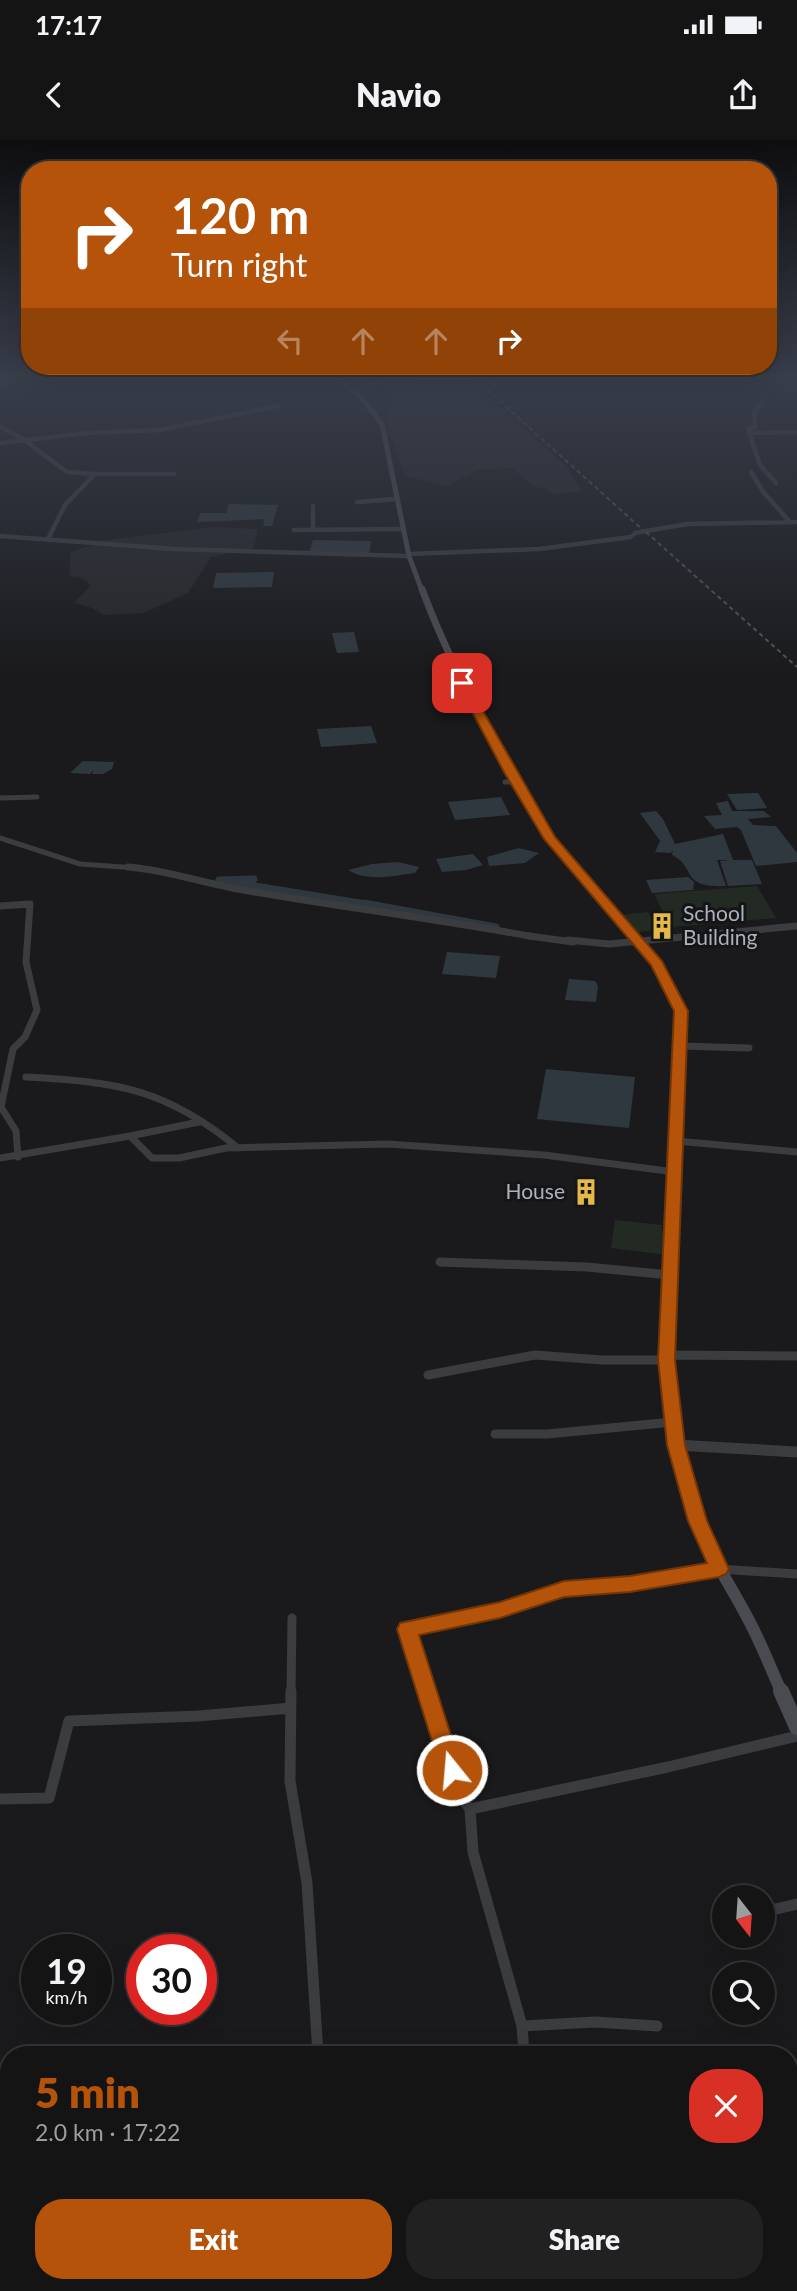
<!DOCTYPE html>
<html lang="en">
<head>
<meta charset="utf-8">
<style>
  :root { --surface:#141415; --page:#212122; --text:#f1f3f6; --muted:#9d9ea0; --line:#333334; --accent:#b45309 }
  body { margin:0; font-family:Lato,sans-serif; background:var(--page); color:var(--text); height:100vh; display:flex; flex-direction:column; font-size:26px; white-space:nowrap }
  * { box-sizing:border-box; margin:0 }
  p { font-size:23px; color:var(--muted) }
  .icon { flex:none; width:38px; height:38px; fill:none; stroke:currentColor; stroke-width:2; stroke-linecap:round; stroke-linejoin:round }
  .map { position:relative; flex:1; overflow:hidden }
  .side { position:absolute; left:0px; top:1906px; width:798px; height:247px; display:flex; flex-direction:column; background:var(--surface); border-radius:28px 28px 0 0; box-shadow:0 7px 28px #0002,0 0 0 2px var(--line) }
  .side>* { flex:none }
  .banner { position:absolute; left:21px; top:21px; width:756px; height:214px; border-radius:28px; box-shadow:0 7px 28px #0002,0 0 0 2px var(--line); background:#b45309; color:#fff; overflow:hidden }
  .needle { width:46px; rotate:163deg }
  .buttons { position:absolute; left:712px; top:1745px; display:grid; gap:14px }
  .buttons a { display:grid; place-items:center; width:63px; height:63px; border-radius:50%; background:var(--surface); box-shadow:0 7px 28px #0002,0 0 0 2px var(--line); font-size:35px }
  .speed { position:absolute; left:21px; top:1794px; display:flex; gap:14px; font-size:35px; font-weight:700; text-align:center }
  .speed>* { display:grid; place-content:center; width:91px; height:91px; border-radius:50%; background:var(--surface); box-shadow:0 7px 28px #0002,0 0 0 2px var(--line); line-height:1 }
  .speed small { font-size:18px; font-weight:400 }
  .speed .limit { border:10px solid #d22; background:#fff; color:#111 }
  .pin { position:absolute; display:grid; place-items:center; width:60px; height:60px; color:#fff; margin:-30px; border-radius:14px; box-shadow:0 4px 10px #0006 }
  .me { position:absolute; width:77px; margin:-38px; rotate:343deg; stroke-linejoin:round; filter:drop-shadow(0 0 5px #0008) }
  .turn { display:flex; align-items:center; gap:24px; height:147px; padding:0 35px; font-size:32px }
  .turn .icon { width:91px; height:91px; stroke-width:2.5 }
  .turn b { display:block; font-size:49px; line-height:60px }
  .lanes { display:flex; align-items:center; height:66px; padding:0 35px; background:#0003; justify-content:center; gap:35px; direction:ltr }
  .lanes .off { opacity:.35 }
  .round { display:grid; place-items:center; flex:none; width:74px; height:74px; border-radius:28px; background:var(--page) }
  .head { display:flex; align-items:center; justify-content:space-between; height:119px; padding:0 35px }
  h1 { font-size:42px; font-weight:800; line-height:52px; color:var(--accent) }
  .primary-button { display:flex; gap:14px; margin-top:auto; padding:14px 35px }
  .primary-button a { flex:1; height:80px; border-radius:28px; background:var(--accent); color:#fff; font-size:28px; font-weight:800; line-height:80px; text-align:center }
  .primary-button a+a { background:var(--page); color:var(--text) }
  .status { display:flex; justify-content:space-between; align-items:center; height:49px; padding:0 35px; background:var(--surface); direction:ltr }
  .status svg { height:19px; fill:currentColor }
  header { display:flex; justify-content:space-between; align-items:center; height:91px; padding:0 35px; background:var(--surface); font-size:32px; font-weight:800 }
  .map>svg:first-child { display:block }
</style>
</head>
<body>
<div class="status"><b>17:17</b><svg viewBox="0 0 49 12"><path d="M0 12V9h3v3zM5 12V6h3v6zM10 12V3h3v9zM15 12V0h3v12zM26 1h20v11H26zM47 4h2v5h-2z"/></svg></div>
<header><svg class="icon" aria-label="back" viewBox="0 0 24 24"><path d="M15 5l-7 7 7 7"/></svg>Navio<svg class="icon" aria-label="share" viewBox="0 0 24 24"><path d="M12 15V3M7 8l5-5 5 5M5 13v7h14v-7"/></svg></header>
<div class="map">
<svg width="797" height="2151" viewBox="0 0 797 2151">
  <rect width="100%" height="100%" fill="#1a1a1c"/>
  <!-- built -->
  <path fill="#262629" d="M466,238l101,89 15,24 -29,3 -7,-5 -12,-3 -22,-18 -35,2 -30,16 -42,-10 -16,-43 -4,-48z
    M213,387l45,2 -4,19 -43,9 -23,36 -45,20 -39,2 -12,-7 -18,-5 17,-18 -9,-7 -13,-2 2,-24 36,-12z"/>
  <!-- green -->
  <path fill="#222a23" d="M757,746l19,32 -106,9 -16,-33z
    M648,772l9,17 -24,4 -13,-18z
    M615,1080l47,5v6l7,1 -2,23 -56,-7z"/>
  <!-- water -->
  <path fill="#30383f" d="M229,364l49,1 -6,21h-9l2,-7 -68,3 3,-9h26z
    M313,400l58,1 -2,14 -60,-2z
    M274,432l-2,15 -59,1 3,-15z
    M354,492l5,20 -22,1 -5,-20z
    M371,586l6,17 -56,4 -4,-18z
    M83,621l31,1 -2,7 -9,5h-11l1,-4 -3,4 -20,-1z
    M758,653l9,15 -30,2 -10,-16z
    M501,657l9,18 -55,5 -7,-18z
    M728,661l4,10h32l7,6 -23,2 5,6 23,1 21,27v9l-41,4 -15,-36 -4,-3 -22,2 -11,-13 18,-1 -6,-12z
    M656,671l7,8 12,25 48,-10 10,26h19l10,24 -34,2 -8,-25 10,-1h-13l9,26c-47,2 -29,-19 -54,-31l1,-5 -2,3 -16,-1 5,-11 -20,-28z
    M519,708l20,5 -14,10 -36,3 -2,-9z
    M473,714l10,11 -17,5 -24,2 -6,-13z
    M398,722l21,5 -4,6c-23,3 -47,9 -67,-3l24,-6z
    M688,737l6,5 -1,8 -41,3 -6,-13z
    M447,812l53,4 -4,22 -54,-4z
    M569,839l26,2 3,5 -2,16 -31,-2z
    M546,929l89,8 -6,51 -92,-9z"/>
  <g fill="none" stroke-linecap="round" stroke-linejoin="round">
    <!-- canal -->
    <path stroke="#30383f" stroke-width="7" d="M254,739l-35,1 147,24
      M364,763l132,24"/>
    <!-- minor-far4 -->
    <path stroke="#3b3c40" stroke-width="4.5" d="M489,234l6,11
      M16,237l87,-3
      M0,249l18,-15
      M354,250l47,-16
      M763,260l-9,13 1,14 -7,2 12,36 16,18
      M0,287l23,12 44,33 28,2 -30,31 -17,34
      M749,293l48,-1
      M0,303l88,-10 71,-3 119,-24
      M751,332l13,21 26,29
      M95,334h79
      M357,362l39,-3
      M313,366v23
      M294,390l108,-1
      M0,396l174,13 235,7
      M409,414l130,-5 92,-12 4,-4 52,-9 110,-2"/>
    <!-- minor-far3 -->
    <path stroke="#3b3c40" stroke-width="5" d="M464,563h8
      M505,642h11
      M0,658l37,-1
      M0,698l80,26 71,5"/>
    <!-- minor-far2 -->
    <path stroke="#3b3c40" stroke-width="7" d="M128,727c41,3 80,18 121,24 93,16 187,28 280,45
      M0,766l30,-2 -4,58 11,48 -12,27 -12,12 -12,58 15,24 2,26
      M568,800l41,4 188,-18
      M680,906l69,2
      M26,937c91,5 139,11 212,71
      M130,996l69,-14
      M676,1001l121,11
      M0,1018l130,-22 22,22h27l47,-10 162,-4 156,11 131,17"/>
    <!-- minor-far1 -->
    <path stroke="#3b3c40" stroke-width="9" d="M440,1122l147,5 83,8
      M428,1235l107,-20 67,5h65l5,-5 125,1
      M495,1294h52l126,-12
      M291,1553l1,-75
      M427,1553l-20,-64 94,-19 63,-21 66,-5 89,-15 78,5"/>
    <!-- minor -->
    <path stroke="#3b3c40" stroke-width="11" d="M291,1551l-1,90 17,102 11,171
      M426,1551l32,102 12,16 3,43 49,174 2,28
      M0,1659l49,-1 20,-77 129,-5 93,-8
      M470,1669l198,-42 129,-31
      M763,1772l34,-8
      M522,1886l73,-4 62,4"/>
    <!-- tertiary -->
    <path stroke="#3b3c40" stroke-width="11" d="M676,1305l121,7"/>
    <!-- secondary-far4 -->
    <path stroke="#494b50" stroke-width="5" d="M331,234l29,22 22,28 27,132 13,35"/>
    <!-- secondary-far3 -->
    <path stroke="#494b50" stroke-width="7" d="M422,449c23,62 53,120 86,178 21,36 41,70 68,102"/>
    <!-- secondary-far2 -->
    <path stroke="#494b50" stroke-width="10" d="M574,727l83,97 24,47 -9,218"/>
    <!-- secondary-far1 -->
    <path stroke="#494b50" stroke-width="12" d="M672,1087c-4,102 -11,196 25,294 12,34 33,63 49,94 14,25 24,52 36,78"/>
    <!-- secondary -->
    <path stroke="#494b50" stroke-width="16" d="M781,1551l16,36"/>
    <!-- primary -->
    <path fill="#57595f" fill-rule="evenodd" d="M0,2031l9,1v20l-9,-1z
      M789,2040l8,2v20l-8,-2z"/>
    <!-- rail -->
    <path stroke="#505257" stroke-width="2" stroke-dasharray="4.5 3.5" stroke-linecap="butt" d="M470,234l173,156
      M646,392l151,135"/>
    <!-- minor-bridge -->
    <path stroke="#3b3c40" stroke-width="7" d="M529,796l44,6"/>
  </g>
  <!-- sky -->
  <linearGradient id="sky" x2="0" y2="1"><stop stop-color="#0e0e0f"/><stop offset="0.44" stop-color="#383e4b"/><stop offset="1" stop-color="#383e4b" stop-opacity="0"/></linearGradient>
  <rect width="797" height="536" fill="url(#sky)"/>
  <!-- route -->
  <path fill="#b45309" stroke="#753606" stroke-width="2" d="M462,540l5,3 88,154 107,124 26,50 -13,349 10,85 22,76 22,48 -3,5 -7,3 -89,15 -66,5 -64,21 -81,17 43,135 -3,7 -7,2 -8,-2 -3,-7 -44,-141 3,-6 100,-21 64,-21 66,-5 77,-13 -19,-42 -21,-76 -9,-85 16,-349 -23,-46 -107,-126 -40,-67 -47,-89z"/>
  <!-- icons -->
  <defs>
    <symbol id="building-bare" viewBox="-9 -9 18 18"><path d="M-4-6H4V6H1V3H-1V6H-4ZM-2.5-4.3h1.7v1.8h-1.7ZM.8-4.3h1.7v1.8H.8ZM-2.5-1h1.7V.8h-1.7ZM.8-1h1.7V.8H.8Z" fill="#e5b949" stroke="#151517" stroke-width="2.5" paint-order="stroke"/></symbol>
  </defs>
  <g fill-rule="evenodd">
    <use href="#building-bare" x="643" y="767" width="38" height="38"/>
    <use href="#building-bare" x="567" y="1033" width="38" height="38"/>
  </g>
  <g text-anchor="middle" stroke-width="6" stroke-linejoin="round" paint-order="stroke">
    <!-- poi labels -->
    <g font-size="21" fill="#adb1ba" stroke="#151517" text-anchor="start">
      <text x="683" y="781">School<tspan x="683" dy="24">Building</tspan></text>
      <text x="565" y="1059" text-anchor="end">House</text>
    </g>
  </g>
</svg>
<div class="buttons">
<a><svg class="needle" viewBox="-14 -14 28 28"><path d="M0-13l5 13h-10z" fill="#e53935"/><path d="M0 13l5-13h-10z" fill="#9d9ea0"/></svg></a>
<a><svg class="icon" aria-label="search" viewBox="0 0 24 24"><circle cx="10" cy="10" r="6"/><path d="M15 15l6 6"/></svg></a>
</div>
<div class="speed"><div>19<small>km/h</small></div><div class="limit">30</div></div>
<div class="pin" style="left:462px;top:543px;background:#d93025"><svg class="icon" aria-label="arrive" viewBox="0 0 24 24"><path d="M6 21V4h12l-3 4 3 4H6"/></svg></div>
<svg class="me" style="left:452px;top:1630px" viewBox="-20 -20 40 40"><circle r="17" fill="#b45309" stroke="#fff" stroke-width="3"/><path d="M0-11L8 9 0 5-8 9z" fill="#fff"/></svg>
<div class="banner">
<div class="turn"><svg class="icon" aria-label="right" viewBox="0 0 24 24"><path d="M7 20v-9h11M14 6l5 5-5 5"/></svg><div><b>120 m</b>Turn right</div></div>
<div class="lanes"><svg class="icon off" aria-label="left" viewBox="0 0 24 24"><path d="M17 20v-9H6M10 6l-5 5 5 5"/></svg><svg class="icon off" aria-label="ahead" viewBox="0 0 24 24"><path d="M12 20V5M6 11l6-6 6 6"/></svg><svg class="icon off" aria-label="ahead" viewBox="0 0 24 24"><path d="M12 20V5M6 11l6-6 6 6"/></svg><svg class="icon" aria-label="right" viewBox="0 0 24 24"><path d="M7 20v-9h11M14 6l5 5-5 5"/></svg></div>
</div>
<section class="side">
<div class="head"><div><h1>5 min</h1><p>2.0 km · 17:22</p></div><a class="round" style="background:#d93025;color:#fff"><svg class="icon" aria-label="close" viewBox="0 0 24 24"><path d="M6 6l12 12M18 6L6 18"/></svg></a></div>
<div class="primary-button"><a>Exit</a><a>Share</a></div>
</section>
</div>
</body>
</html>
